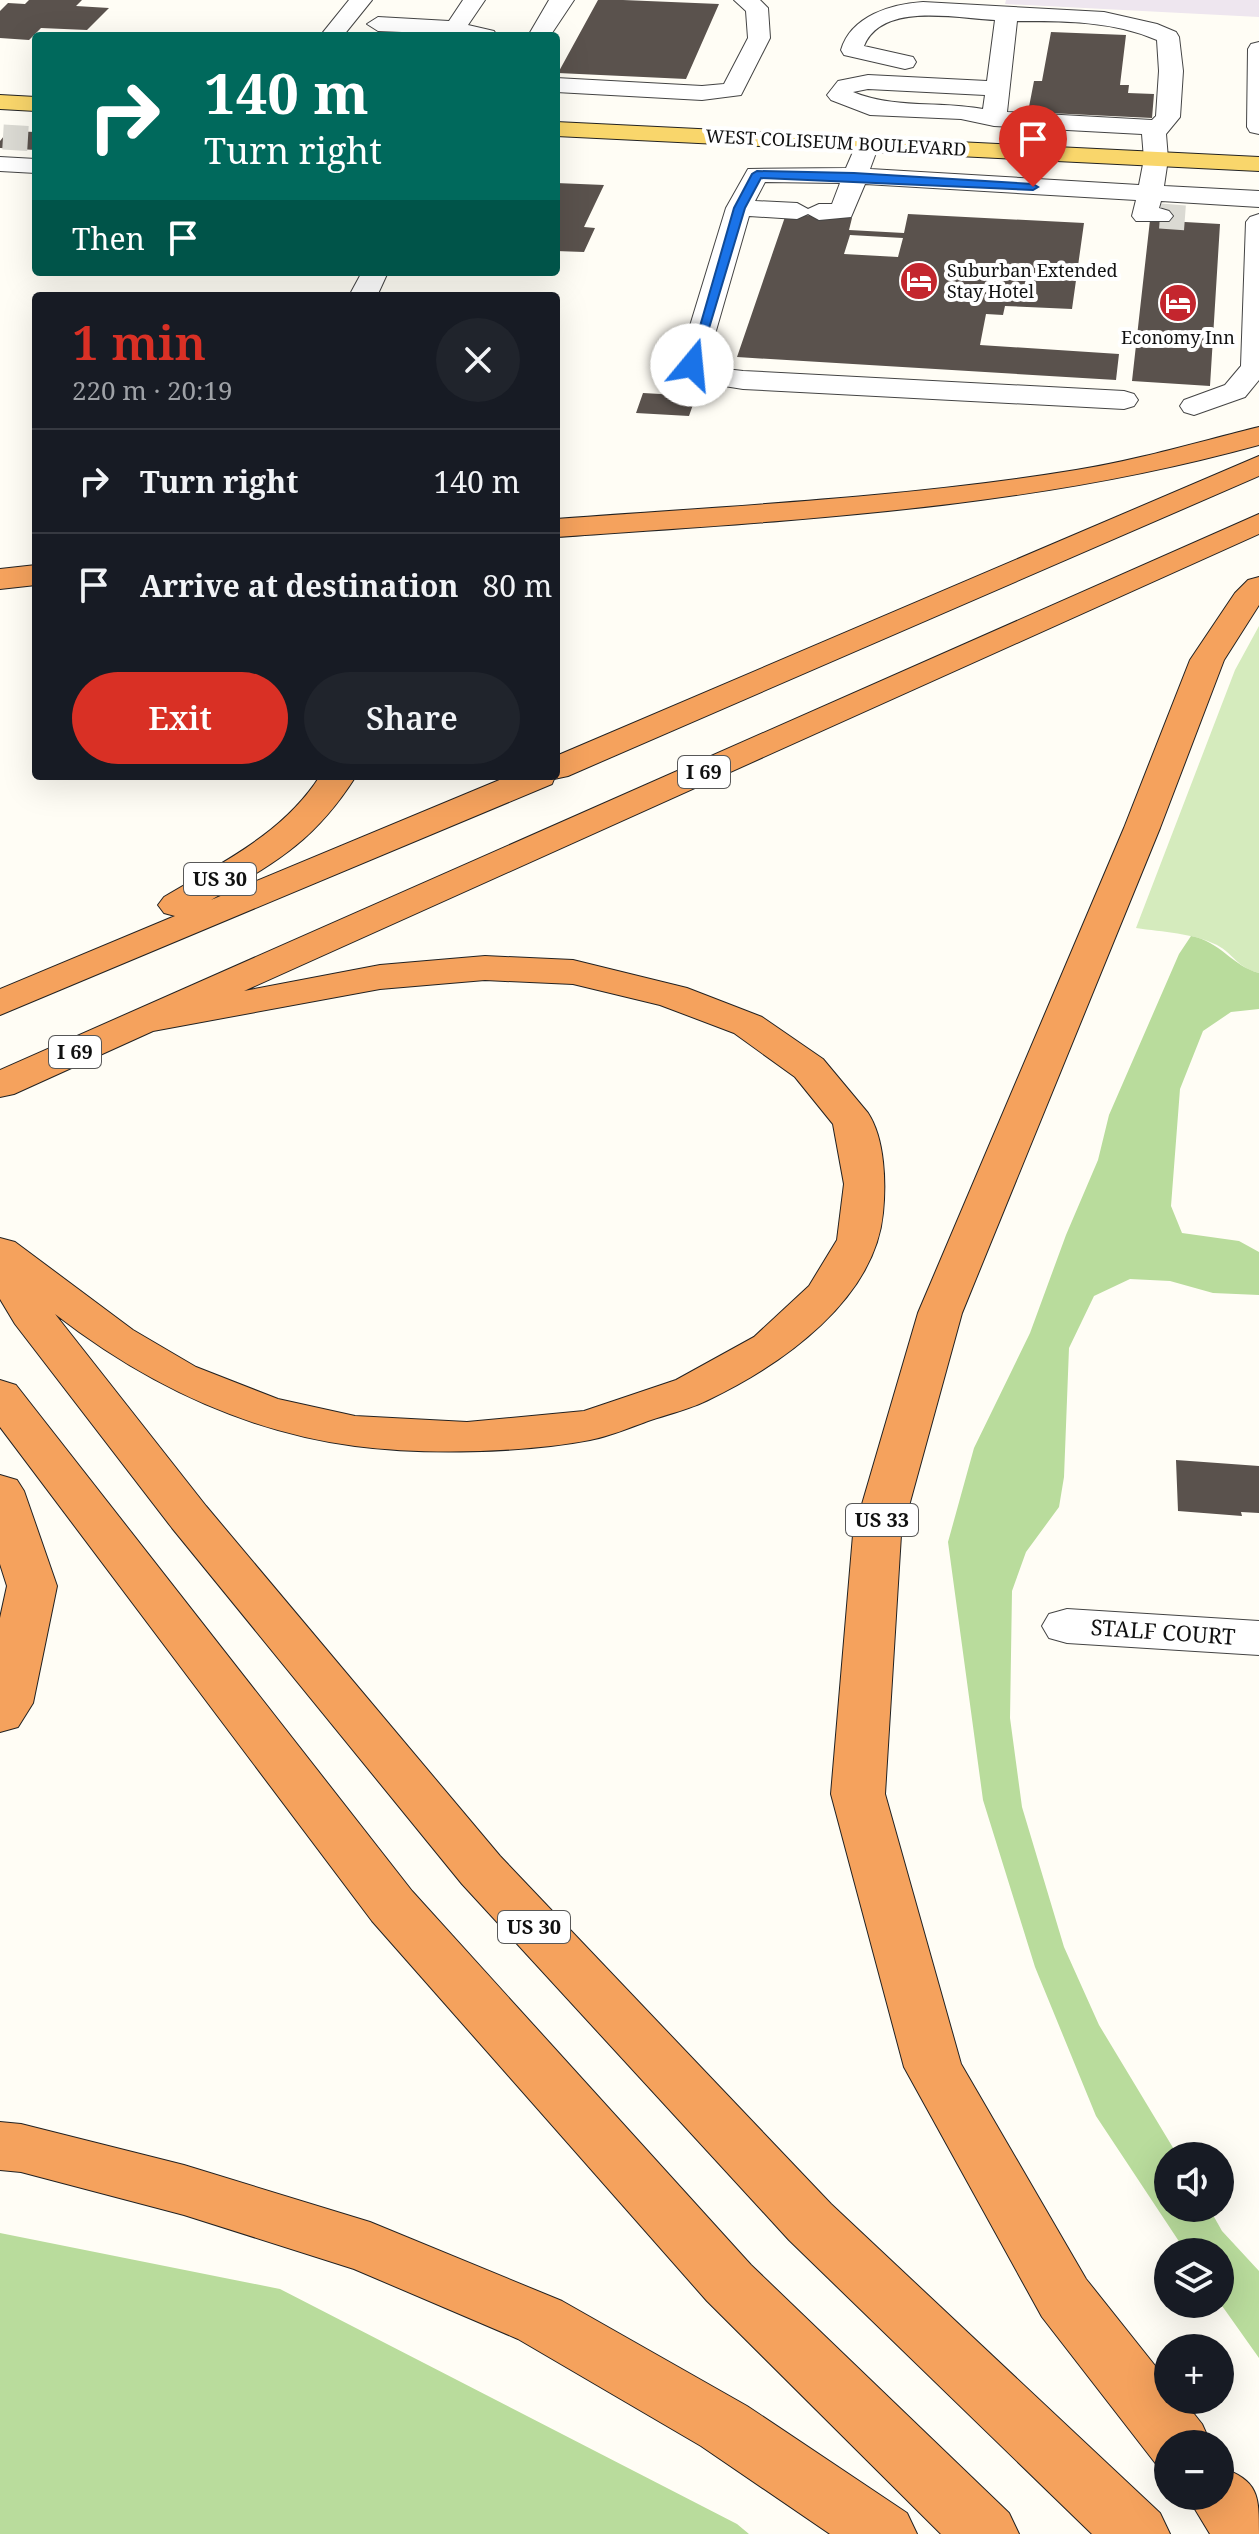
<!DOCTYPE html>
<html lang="en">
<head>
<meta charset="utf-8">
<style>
  :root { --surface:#171b24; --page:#20242c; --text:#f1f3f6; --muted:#9ea1a6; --line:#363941; --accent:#d93025 }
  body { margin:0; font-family:"Noto Serif",serif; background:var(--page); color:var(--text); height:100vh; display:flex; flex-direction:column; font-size:30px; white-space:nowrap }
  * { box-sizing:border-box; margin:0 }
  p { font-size:26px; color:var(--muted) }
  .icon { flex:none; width:44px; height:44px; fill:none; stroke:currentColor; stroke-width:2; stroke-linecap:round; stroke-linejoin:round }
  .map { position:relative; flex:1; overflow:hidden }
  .sheet { position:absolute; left:32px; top:292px; width:528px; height:488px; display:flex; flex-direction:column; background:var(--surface); border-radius:8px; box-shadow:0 8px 32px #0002 }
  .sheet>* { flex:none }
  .hud { position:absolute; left:32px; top:32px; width:528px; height:244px; border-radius:8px; box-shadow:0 8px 32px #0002; background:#00695c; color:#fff; overflow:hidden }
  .buttons { position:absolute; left:1154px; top:2142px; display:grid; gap:16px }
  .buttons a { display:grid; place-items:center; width:80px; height:80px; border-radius:50%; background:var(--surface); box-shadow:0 8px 32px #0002; font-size:40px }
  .pin { position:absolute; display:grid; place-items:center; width:68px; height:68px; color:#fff; margin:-82px -34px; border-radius:50% 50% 50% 0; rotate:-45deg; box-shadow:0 0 8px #0007 }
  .pin .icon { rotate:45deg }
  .me { position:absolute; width:88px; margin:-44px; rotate:17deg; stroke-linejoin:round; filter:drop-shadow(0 0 6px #0008) }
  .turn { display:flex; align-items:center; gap:28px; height:168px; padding:0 40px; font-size:36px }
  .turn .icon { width:104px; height:104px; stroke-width:2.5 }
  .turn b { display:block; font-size:56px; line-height:68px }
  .then { display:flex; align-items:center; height:76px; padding:0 40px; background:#0003; gap:16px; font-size:30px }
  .round { display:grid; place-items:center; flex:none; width:84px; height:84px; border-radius:42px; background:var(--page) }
  .overview { display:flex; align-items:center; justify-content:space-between; height:136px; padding:0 40px }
  h1 { font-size:48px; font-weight:600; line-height:60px; color:var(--accent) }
  .button { display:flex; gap:16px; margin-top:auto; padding:16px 40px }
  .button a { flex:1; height:92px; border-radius:48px; background:var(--accent); color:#fff; font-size:32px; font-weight:600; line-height:92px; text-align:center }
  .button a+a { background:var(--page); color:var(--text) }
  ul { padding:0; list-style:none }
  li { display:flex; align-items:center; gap:24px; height:104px; padding:0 40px; border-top:2px solid var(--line) }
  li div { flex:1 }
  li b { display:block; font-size:30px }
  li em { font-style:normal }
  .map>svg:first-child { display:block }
</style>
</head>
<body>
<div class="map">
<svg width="1259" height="2534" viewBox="0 0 1259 2534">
  <rect width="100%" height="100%" fill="#fffdf5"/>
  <!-- industrial -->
  <path fill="#eee6ef" d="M1006,0h253v17l-254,-13z"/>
  <!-- green -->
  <path fill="#d5ebbd" d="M1259,626v347c-23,-6 -24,-18 -42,-28 -24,-12 -54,-13 -81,-17l99,-258z"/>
  <!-- forest -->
  <path fill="#b9dc9c" d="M1191,936c29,5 41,30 68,37v36l-28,3 -28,19 -23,58 -9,117 11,27 57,8 20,11v43l-46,-2 -43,-12 -40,-2 -36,17 -25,52 -5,129 -5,30 -33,45 -14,39 -2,127 12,89 42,140 35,78 79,131h-10v52h41l13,23 37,40v87l-39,-55v-51h-34l-90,-136 -61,-149 -52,-167 -35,-258 26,-94 56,-115 36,-98 32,-75 11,-45 70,-161z
    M0,2233l280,56 457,235 12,10h-749z"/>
  <!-- building -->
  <path fill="#5a524d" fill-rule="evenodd" d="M29,0h53l-6,6 33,2 -22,22 -46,-2 -12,12 -29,-2v-27l8,-8 17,1z
    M598,0h25l96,4 -33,75 -128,-6z
    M1051,32l75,3 -6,50h9l-1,8 26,1 -2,24 -124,-6 6,-31h8z
    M8,131l28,1v18l-36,-2v-7z
    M556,183l48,2 -20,42 11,1 -11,24 -28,-1z
    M786,214l66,4 -3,12 55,3 4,-19 176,9 -12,86 -67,-3 -2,9 -17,-1 -6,31 139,9 -3,26 -379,-23zM850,235l53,3 -5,19 -54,-3z
    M1150,220l70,4 -10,162 -78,-5z
    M643,393l53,3 -7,20 -53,-3z
    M1176,1460l83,6v47l-18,-1 1,4 -64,-5z"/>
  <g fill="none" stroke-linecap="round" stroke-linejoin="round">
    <!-- minor-tunnel -->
    <path stroke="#dbdad3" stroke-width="25" stroke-dasharray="25 13" stroke-linecap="butt" d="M3,137l33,2
      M1160,216l27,2"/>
    <defs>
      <path id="minor" d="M349,0h23l-29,36h-23z
        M463,0h22l-17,25 26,6 3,5 -119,-5 -11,-7 11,-7 71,4z
        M549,0h25l-24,36h-22z
        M734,0h26l8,8 2,30 -29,57 -39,5 -146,-8v-14l146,8 22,-2 24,-46 -2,-27z
        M923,2l181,10 53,12 19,8 3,5 4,34 -3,46 -14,17 2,25 -4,27 95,5v16l-98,-6 -2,7 10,3 4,5 -4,5h-33l-4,-5 4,-16 -271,-16 -14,33 -32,3 -11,-6 -11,5 -48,-3 -42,146 10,6 26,3 381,20 10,3 4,6 -4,6 -10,3 -381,-20 -44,-7 -21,-17 48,-157 22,-39 98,-1 10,-23h18l3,5 -7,19 269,16 5,-26 -2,-25 -148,-8 -33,-7 -91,-4 -39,-15 -4,-5 11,-14 30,-6 119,6 8,-61c-36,-1 -113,-19 -131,26l49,11 3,5 -3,5 -8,2 -61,-14 -3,-5c10,-34 50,-46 82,-48zM1017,21c48,0 96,0 140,19l2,31 -3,45 -4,4 -145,-8zM868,89l117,6 -2,14c-43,-8 -89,0 -130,-17zM765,182l75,1 -8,21h-13l-11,5 -11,-6 -42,-2z
        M1259,42v92l-9,-2 -3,-5 1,-78 3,-5z
        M0,157l36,2v14l-36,-2z
        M1259,214v166l-14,17 -51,18 -10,-3 -4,-6 4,-6 41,-15 16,-19 5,-144 4,-5z
        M362,272h26l-11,24h-28z
        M1067,1609l192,12v34l-192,-12 -18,-5 -7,-12 7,-12z"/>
      <path id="major" d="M0,95l36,2v14l-36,-2z
        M556,122l703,35v14l-703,-35z"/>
      <path id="highway" d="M1259,427v18c-231,64 -465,75 -703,92v-18c173,-13 348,-21 520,-49 62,-10 122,-28 183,-43z
        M1259,456v20l-691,300 -14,3 -2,5 -552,231v-26l175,-73 -11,-3 -6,-8 6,-8c57,-34 119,-63 156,-121h36c-42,66 -80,86 -145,124l298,-124h47v-20z
        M1259,514v20l-1015,457 136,-26 105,-9 88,4 114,28 75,29 61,42 45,54c17,26 18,70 15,100 -8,86 -100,151 -173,186 -19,10 -42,15 -62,22 -19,7 -38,15 -58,19 -68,13 -166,15 -235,6 -112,-15 -211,-63 -300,-132l151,192 294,350 331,348 329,309 10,21h-78l-303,-294 -327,-356 -290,-356 -157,-204 -15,-25v-61l15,4 118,88 63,37 82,32 77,17 112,6 117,-11 92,-31 78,-43 55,-51 28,-46 7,-56 -11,-60 -38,-47 -61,-44 -74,-28 -87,-21 -88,-4 -105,9 -227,42 -139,63 -14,3v-27z
        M36,565v20l-36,4v-20z
        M1259,577v28l-35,55 -64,168 -198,485 -61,222 -16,259 76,270 125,215 82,103v18h15l19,24 9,20h-43v24l-12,-4 -114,-147 -138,-250 -73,-273 22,-259 65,-222 206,-485 66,-168 45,-67 13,-13z
        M0,1380l16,5 396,506 339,374 258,248 10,21h-78l-234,-233 -335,-380 -372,-494z
        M0,1475l17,5 7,11 33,95 -24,117 -15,24 -18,5v-114l7,-32 -7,-22z
        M0,2122l21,2 163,41 186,57 192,79 185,105 160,107 10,21h-87l-129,-88 -183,-107 -164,-70 -170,-54 -163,-43 -21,-2z
        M1220,2467c39,14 39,28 39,67h-49l-23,-38h33z"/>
    </defs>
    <!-- minor casing -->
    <use href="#minor" stroke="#444" stroke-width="2"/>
    <!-- major casing -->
    <use href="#major" stroke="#222" stroke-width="2"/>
    <!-- highway casing -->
    <use href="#highway" stroke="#222" stroke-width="2"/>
    <!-- minor -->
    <use href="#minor" fill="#fff" fill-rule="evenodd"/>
    <!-- major -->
    <use href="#major" fill="#f9d66b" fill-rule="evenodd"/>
    <!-- highway -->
    <use href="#highway" fill="#f5a25d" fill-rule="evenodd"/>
  </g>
  <!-- route -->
  <path fill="#1a73e8" stroke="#114b97" stroke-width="2" d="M757,171l97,2 179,11 5,3 -5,3 -272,-12 -16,30 -47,157 -10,3 46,-160 18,-34z"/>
  <!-- icons -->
  <defs>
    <symbol id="hotel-disc" viewBox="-11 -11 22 22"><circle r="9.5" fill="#c4262e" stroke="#fff"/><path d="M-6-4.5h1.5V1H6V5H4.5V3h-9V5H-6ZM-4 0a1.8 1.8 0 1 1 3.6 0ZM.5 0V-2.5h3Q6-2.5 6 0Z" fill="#fff"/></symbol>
  </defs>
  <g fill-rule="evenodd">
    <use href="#hotel-disc" x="897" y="259" width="44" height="44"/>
    <use href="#hotel-disc" x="1156" y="281" width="44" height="44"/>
  </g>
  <g text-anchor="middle" stroke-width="8" stroke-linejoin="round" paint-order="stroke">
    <!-- far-street labels -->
    <g font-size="18" fill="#111" stroke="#fff">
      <text transform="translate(836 143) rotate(3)" y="6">WEST COLISEUM BOULEVARD</text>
    </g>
    <!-- far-poi labels -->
    <g font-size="18" fill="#111" stroke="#fff" text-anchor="start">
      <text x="947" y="277">Suburban Extended<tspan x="947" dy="21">Stay Hotel</tspan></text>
      <text x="1178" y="344" text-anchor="middle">Economy Inn</text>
    </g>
    <!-- shield labels -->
    <g fill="#fff" stroke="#585858" stroke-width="2">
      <rect x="678" y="756" width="52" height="32" rx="6"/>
      <rect x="184" y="863" width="72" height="32" rx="6"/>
      <rect x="49" y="1036" width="52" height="32" rx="6"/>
      <rect x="846" y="1504" width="72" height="32" rx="6"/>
      <rect x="498" y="1911" width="72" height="32" rx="6"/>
    </g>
    <g font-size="20" font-weight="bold" fill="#111">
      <text x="704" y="779">I 69</text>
      <text x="220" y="886">US 30</text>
      <text x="75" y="1059">I 69</text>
      <text x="882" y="1527">US 33</text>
      <text x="534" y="1934">US 30</text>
    </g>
    <!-- street labels -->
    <g font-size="22" fill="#111" stroke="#fff">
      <text transform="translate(1163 1632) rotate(4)" y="8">STALF COURT</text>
    </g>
  </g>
</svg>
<div class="buttons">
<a><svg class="icon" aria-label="sound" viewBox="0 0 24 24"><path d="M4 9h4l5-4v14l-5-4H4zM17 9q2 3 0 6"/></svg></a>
<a><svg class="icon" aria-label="layers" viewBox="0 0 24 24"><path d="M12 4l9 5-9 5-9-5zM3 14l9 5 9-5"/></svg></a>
<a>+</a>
<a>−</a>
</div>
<div class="pin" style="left:1033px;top:187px;background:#d93025"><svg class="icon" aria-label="arrive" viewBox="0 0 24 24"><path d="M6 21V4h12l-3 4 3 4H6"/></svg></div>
<svg class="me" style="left:692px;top:365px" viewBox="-20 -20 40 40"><circle r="19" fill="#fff"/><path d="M0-13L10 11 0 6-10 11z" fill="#1a73e8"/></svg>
<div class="hud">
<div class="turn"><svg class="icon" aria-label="right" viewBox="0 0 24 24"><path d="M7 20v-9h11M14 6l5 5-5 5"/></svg><div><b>140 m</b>Turn right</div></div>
<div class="then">Then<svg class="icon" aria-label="arrive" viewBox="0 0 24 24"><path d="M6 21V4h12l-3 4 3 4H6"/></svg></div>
</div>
<section class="sheet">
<div class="overview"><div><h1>1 min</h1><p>220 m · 20:19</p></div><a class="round"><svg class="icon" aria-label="close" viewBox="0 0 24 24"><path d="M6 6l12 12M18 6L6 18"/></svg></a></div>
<ul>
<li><svg class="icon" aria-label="right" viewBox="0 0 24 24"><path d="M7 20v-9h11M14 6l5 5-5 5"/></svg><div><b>Turn right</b></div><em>140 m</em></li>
<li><svg class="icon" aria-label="arrive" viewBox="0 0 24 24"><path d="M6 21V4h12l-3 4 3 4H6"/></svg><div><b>Arrive at destination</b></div><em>80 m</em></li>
</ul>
<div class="button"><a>Exit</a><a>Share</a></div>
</section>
</div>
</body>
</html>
